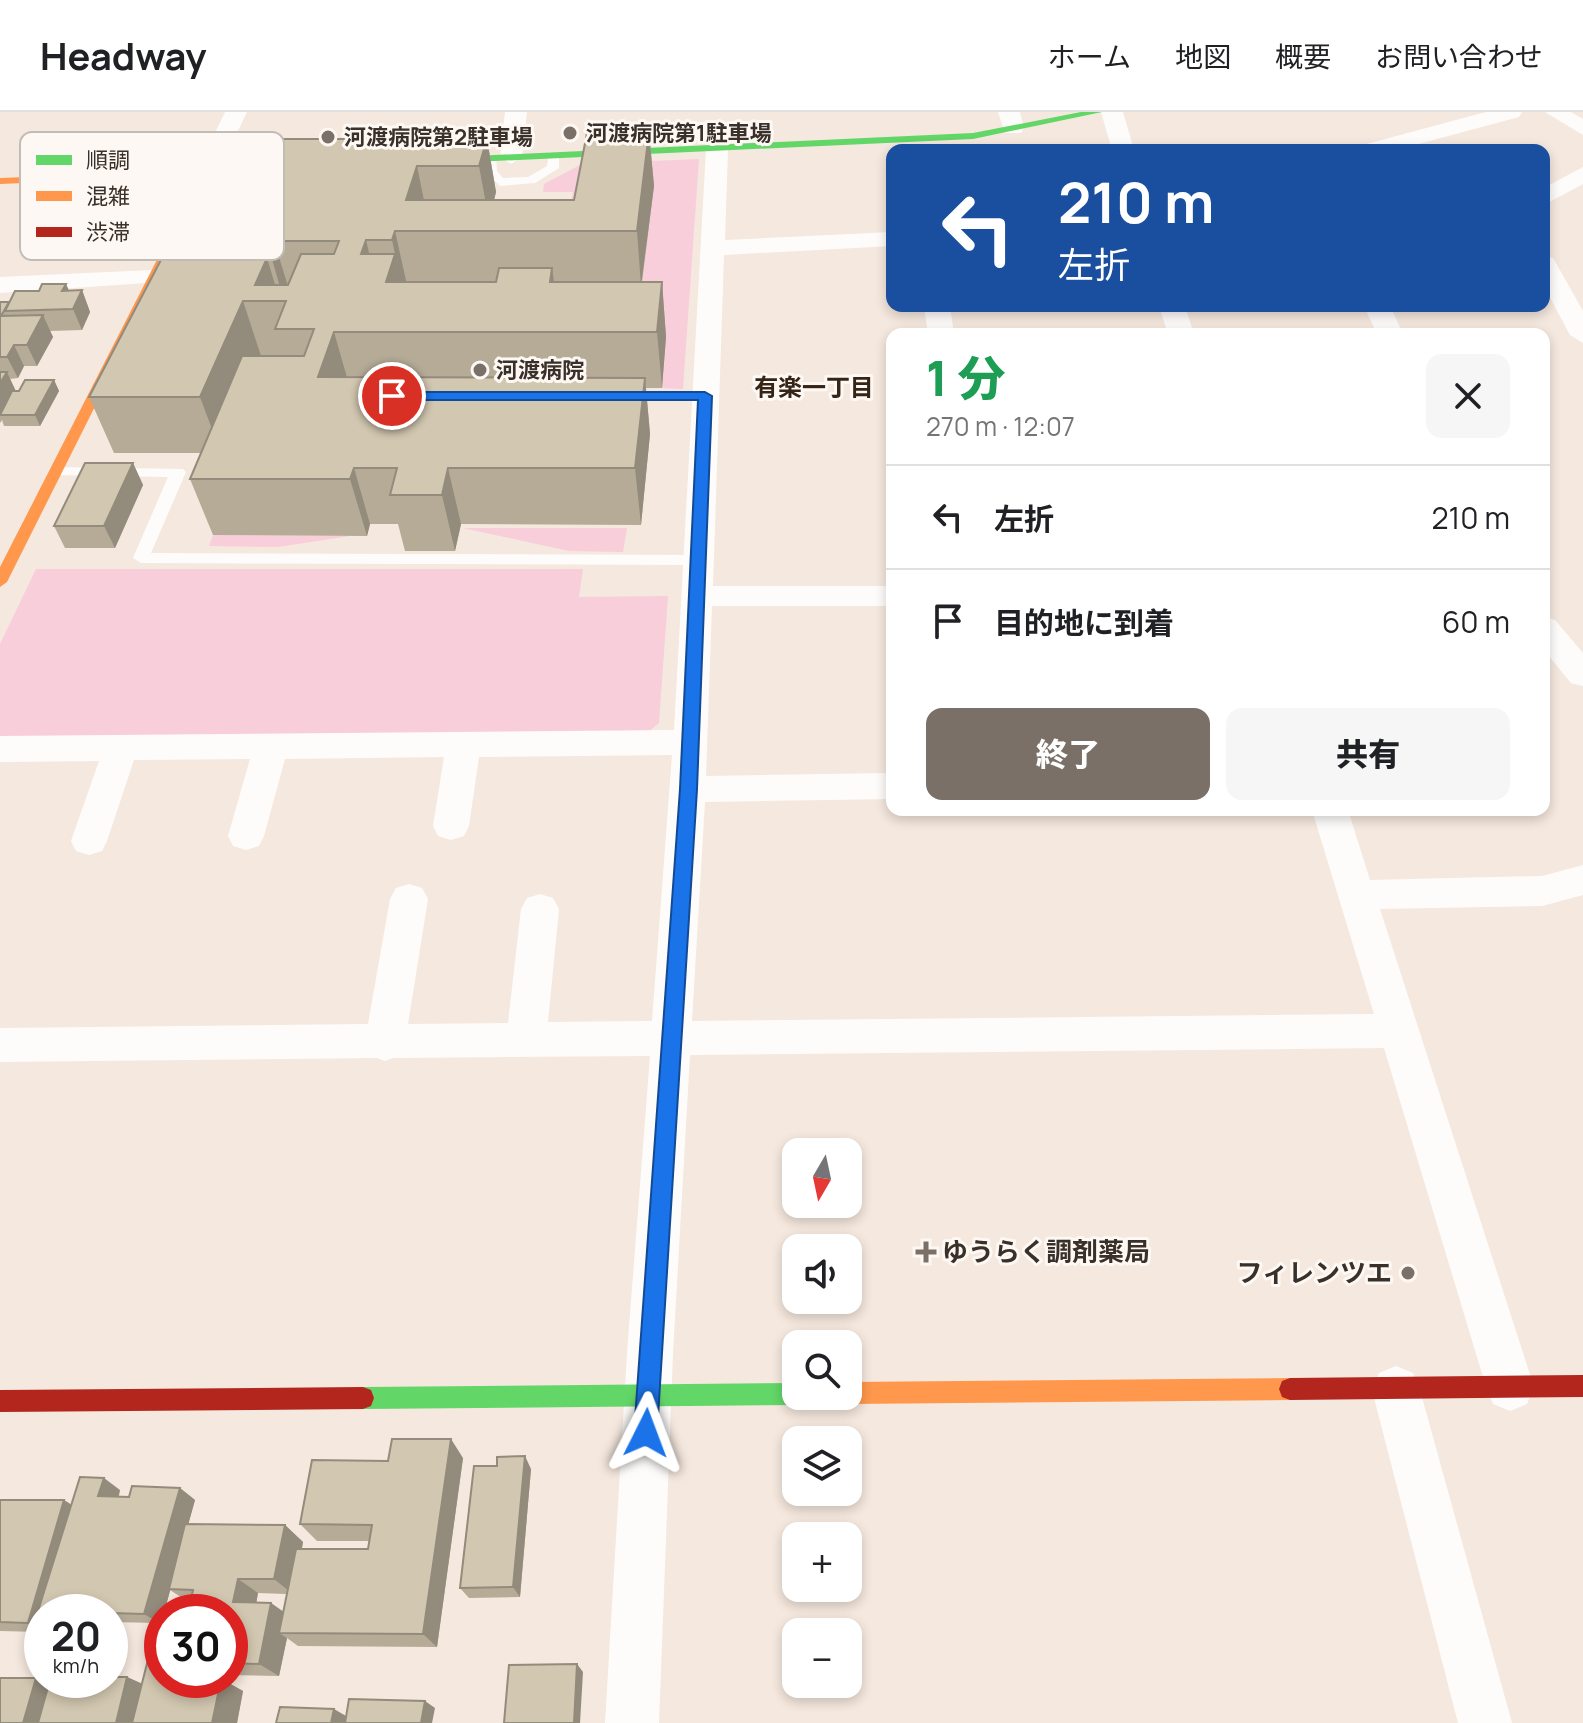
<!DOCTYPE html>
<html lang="ja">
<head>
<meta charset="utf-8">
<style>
  :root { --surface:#fff; --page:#f6f6f6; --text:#202124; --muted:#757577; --line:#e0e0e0; --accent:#7b7068 }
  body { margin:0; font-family:Manrope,"Noto Sans JP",sans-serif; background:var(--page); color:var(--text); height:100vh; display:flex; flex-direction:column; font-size:30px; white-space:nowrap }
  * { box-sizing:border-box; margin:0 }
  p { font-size:26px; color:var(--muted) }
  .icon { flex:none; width:44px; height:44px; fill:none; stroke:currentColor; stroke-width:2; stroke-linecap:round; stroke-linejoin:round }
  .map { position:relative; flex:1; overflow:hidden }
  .sheet { position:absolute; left:886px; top:216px; width:664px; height:488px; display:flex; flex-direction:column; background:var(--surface); border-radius:16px; box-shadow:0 4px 12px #0003 }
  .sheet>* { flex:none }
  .guide { position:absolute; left:886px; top:32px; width:664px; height:168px; border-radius:16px; box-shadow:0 4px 12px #0003; background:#1a4fa0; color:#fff; overflow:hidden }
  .needle { width:52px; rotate:189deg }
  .fabs { position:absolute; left:782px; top:1026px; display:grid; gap:16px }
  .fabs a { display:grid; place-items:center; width:80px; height:80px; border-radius:16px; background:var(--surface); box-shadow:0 4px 12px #0003; font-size:40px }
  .speed { position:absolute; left:24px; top:1482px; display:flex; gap:16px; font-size:40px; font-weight:700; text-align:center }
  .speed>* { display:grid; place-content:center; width:104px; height:104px; border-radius:50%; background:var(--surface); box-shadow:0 4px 12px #0003; line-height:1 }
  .speed small { font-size:20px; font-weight:400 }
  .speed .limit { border:12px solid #d22; background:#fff; color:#111 }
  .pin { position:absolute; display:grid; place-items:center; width:68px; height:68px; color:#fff; margin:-34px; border:4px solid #fff; border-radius:50%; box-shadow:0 2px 8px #0007 }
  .me { position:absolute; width:88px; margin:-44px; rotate:3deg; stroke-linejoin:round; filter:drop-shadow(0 0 6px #0008) }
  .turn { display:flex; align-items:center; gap:28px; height:168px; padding:0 40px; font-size:36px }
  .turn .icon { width:104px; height:104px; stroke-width:2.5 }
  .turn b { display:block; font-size:56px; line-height:68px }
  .round { display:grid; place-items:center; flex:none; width:84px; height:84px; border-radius:16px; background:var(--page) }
  .summary { display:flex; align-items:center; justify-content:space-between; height:136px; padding:0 40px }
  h1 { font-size:48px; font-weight:800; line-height:60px; color:#1e9e55 }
  .action { display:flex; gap:16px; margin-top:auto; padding:16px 40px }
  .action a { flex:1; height:92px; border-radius:16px; background:var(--accent); color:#fff; font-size:32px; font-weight:800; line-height:92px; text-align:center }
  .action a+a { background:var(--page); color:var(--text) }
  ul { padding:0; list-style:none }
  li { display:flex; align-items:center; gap:24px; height:104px; padding:0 40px; border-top:2px solid var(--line) }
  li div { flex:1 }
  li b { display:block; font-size:30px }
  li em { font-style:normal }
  header { display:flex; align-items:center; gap:48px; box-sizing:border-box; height:112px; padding:0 40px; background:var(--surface); border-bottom:2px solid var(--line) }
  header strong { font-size:38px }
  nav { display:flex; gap:44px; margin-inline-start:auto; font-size:28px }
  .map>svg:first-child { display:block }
</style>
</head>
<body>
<header>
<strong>Headway</strong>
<nav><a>ホーム</a><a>地図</a><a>概要</a><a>お問い合わせ</a></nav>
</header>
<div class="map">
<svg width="1583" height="1611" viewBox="0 0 1583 1611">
  <rect width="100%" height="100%" fill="#f5e8de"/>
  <!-- green -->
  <path fill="#f8ceda" d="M699,47l-16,230 -21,-1 4,-50 -25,-52 12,-100 -87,38 7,-32h-30l1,-8 38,-20z
    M463,416h164l-4,24 -54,-1z
    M213,423l137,1 -72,11 -69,-1z
    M36,457h547l-4,28 89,-1 -9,127 -12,10 -647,4v-93z"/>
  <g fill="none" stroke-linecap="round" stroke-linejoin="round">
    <!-- lane -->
    <path fill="#fefcfa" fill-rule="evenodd" d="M549,40l10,3v13l-24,15 -35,3 -15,-15 -1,-13 6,-4 6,4 1,13 6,7 25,-1 19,-11z
      M621,280h84l7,4 -7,4 -89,-1v-6z
      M55,355l128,2 3,3 -35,81 548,2 8,5 -8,5 -558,-2 -8,-5 35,-81 -118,-2v-6z"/>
    <!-- street -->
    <path fill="#fefcfa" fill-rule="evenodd" d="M225,0h22l-32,66h-16l-3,-5z
      M505,0h22l-5,45 -11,7 -11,-7z
      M998,0h22l4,16 -3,5h-16z
      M1101,0h22l11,38h-22z
      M1486,0h36l-3,5 -123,33h-36l3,-5z
      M1545,0h26l12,7v16z
      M717,30l11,7 -3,91 167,-8v14l-168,9 -11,331h179v20h-180l-6,170 186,-3v26l-187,3 -13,219 682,-7 -62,-204h36l22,70 172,-4 41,-11v30l-41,11 -162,3 154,478 -7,17 -17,7 -17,-7 -7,-17 -102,-339 -694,7 -17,298 -14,370h-54l22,-370 23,-297 -257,2 -8,3 -8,-3 -377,4v-34l368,-4 22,-125 6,-11 13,-4 13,4 6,11 -20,125 100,-1 13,-114 6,-11 13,-4 13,4 6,11 -11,113 104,-1 20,-266 -193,2 -10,69 -5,10 -13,4 -13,-4 -5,-10 11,-69 -159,2 -21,77 -5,10 -13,4 -13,-4 -5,-10 22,-77 -116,1 -27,81 -5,10 -13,4 -13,-4 -5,-10 28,-80 -99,1v-26l674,-6 32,-581z
      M1583,55v17l-39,21v-17z
      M1544,144l9,2 30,53v32l-13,-8 -26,-49z
      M152,158l9,2 3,5 -3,5 -161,11v-16z
      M924,194h26l4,28h-26z
      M1159,194h26l9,28h-26z
      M1364,194h26l13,28h-26z
      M1544,505l11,3 28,33v33l-12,-3 -27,-33z
      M1396,1254l17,7 7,17 92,333h-54l-86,-333 7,-17z"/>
    <!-- fast -->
    <path fill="#63d668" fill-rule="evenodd" d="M1081,0h21l-129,27 -543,25 -5,-3 5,-3 543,-25z
      M796,1271v13h10l-2,6 -8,3 -433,4 -8,-3 -3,-8 3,-8 8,-3z"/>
    <!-- slow -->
    <path fill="#ff974d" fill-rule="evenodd" d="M266,56v4l-4,1 -262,11v-6z
      M187,89l10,2 -190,379 -7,5v-20z
      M1290,1266l8,3 3,8 -3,8 -8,3 -442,4 -8,-3 -2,-5h10v-14z"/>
    <!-- jam -->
    <path fill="#b3261e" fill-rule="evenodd" d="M1583,1263v22l-293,3 -8,-3 -3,-8 3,-8 8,-3z
      M363,1275l8,3 3,8 -3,8 -8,3 -363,3v-22z"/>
  </g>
  <!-- wall -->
  <path fill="#b5ab97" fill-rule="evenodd" d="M649,20l5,54 -12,96h20l4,55 -4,51h-16l4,46 -9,91 -180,-1 -6,27h-50l-7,-27h-28l-3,12 -154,-1 -23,-56 11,-26h-87l-25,-56 75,-139 -2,-6 325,-113 9,53 -2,8h80z
    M142,102l3,10 -9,21 -36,1 -5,-11 20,-11z
    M66,172l3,7 13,-1 8,22 -8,18 -32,1 3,6 -16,29h-13l-6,12 -8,1 6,12 38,-11 5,11 -19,35h-36l-2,-6 -2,3v-121h9l30,-11z
    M133,351l10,22 -28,63h-50l-11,-22z
    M463,1346l-26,189 -139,-1 -11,-8 -8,38 -49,-1v-63l-68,68h64l-1,1 18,10 -6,32h-237l49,-40 78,-6 15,7 15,-61 -47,-1v-10h-68v20l-42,-1v-131h64l8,5 48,-15 -1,6 10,1 51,-9 15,12 -7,24 97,1 18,17 -1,7h66l1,-8h-52l-17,-17 88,-63zM170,1478l20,13 -1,6 -24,-1zM258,1481l29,1 -4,18 -12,-9h-15z
    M497,1354l34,3 -11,128 -51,1 -9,-10z"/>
  <!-- shaded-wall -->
  <path fill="#938b7b" d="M649,20l5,54 -13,100 -4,-55z
    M487,27l9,53 -7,28 -10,-54z
    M417,54l11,54 -22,-20z
    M142,102l3,10 -9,21 -4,-11z
    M395,119l12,54 -3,10 -12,-55z
    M366,128l13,55 -18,-41z
    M274,129l17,55 -5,5h-2l-14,-49z
    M395,142l12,55 -21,-27z
    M267,146l13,43 -25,-16z
    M552,156l8,55 -10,-41z
    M662,170l4,55 -4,51 -5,-56z
    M66,172l9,21 7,-15 8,22 -8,18 -9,-21 -11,-18z
    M243,189l18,55 -40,97 -21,-56z
    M43,203l10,22 -16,29 -10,-21z
    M334,220l16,56 -32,-11z
    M14,233l10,21 -6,12 -11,-21z
    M7,260l10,22 -17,21v-32z
    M645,266l5,56 -9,91 -6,-57z
    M54,268l5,11 -19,35 -5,-11z
    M133,351l10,22 -28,63 -11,-22z
    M354,356l16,56 -3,12 -17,-57z
    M448,356l13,56 -6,27 -13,-56z
    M451,1327l12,19 -26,189 -14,-13z
    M525,1344l6,13 -11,128 -7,-10z
    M104,1366l16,12 -5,18 -17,-12z
    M180,1376l15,12 -34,124 -17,-10z
    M64,1388l18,12 -44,99 4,2v17l-14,-7z
    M285,1413l18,17 -10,52 -19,-15z
    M238,1467l20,14 -4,23 -21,-14z
    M271,1491l20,14 -12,16 8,5 -8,38 -20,-12z
    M577,1552l6,8 -3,51h-6z
    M127,1565l18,8 -9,38h-20z
    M36,1566l20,8 -11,37h-22z
    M202,1568h24l-1,1 18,10 -6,32h-25z
    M425,1589l10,7 -3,15h-11z
    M334,1597l12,7 -1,7h-14z"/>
  <!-- building -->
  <path fill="#d2c7b0" stroke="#938b7b" stroke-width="2" d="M649,20l-12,99h-242l-3,9h-26l-5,14h34l-9,28h110l3,-14h53l-2,14h112l-5,50h-323l-16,45 327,1 -10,90h-187l-6,27h-52l7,-27h-43l-4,11h-160l52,-123h62l10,-27h-39l11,-28h-43l-43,96h-111l73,-139h105l-12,27h33l13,-31h33l5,-13h-65l-4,11h-108l59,-113h266l-8,27h-62l-11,34h168l13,-67z
    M42,172h24l-4,7 20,-1 -9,19 -68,2 10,-20h24z
    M0,190h9l-8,14h-1z
    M43,203l-16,30h-13l-7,12h-7v-41z
    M0,260h7l-7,11z
    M25,268h29l-19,35h-35l12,-24h7z
    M85,351h48l-29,63h-50z
    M392,1327h59l-28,195 -144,-1 17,-84h72l4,-24 -72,-1 12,-64 76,1z
    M525,1344l-12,131 -53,1 14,-122h23v-9z
    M80,1365l24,1 -6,18 31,1 3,-11 48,2 -36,126 -34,-1v-1l-72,-1z
    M0,1388h64l-36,123 -28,-1z
    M185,1412l100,1 -11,54h-36l-5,23 38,1 -12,61 -29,-1v-51h-68v68h59l-9,43h-80l29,-115 28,1 4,-19 -24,-1z
    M577,1552l-3,59h-70l5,-58z
    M110,1565h17l-11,46h-78l12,-43h60z
    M0,1566h36l-13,45h-23z
    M349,1587l76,2 -4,22h-76z
    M280,1595l54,2 -3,14h-55z"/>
  <!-- route -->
  <path fill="#1a73e8" stroke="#114b97" stroke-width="2" d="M705,280l7,4 -15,393 -40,644 -3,8 -8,3 -8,-3 -4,-8 46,-644 18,-389h-306l-7,-4 7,-4z"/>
  <!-- markers -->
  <g fill="#7b7068" stroke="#fdf8f4" stroke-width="3">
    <circle cx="570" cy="21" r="8"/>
    <circle cx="328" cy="25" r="8"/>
    <circle cx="480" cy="258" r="8"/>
    <path d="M922 1128h8v8h8v8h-8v8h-8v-8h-8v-8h8z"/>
    <circle cx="1408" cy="1161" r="8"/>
  </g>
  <g text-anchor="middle" stroke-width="6" stroke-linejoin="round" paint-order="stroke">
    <!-- far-poi labels -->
    <g font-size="22" font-weight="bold" fill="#393029" stroke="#fdf8f4" text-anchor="start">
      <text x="586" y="29">河渡病院第1駐車場</text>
      <text x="344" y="33">河渡病院第2駐車場</text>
      <text x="496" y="266">河渡病院</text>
    </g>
    <!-- far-neighbourhood labels -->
    <g font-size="24" font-weight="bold" fill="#362516" stroke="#fdf8f4">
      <text x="814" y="284">有楽一丁目</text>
    </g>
    <!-- poi labels -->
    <g font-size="26" font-weight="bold" fill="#393029" stroke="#fdf8f4" text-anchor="start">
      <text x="942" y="1149">ゆうらく調剤薬局</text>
      <text x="1392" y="1170" text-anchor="end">フィレンツエ</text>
    </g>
  </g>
  <!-- legend -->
  <rect x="20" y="20" width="264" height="128" rx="12" fill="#fdf8f4" stroke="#c2bcb7" stroke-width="2"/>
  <rect x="36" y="43" width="36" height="10" fill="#63d668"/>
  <rect x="36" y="79" width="36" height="10" fill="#ff974d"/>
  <rect x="36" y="115" width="36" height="10" fill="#b3261e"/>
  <g font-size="22" fill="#393029">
    <text x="86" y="56">順調</text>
    <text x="86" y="92">混雑</text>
    <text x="86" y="128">渋滞</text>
  </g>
</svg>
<div class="fabs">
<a><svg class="needle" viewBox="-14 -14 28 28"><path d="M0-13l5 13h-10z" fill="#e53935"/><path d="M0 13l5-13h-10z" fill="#757577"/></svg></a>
<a><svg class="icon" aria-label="sound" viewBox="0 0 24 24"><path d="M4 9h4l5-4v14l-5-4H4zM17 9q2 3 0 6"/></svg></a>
<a><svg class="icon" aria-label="search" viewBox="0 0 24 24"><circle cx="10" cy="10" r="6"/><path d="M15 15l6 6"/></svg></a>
<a><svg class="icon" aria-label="layers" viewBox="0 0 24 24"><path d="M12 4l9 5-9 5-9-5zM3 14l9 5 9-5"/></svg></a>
<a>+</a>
<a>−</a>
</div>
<div class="speed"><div>20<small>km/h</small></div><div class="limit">30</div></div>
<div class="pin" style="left:392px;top:284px;background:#d93025"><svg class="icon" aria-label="arrive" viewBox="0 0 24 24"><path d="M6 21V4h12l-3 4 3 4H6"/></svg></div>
<svg class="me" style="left:646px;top:1321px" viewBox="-20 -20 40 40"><path d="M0-17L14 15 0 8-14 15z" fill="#1a73e8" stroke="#fff" stroke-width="4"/></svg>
<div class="guide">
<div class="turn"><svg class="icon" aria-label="left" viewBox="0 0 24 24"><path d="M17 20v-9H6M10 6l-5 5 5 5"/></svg><div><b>210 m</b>左折</div></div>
</div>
<section class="sheet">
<div class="summary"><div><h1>1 分</h1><p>270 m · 12:07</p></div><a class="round"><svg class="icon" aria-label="close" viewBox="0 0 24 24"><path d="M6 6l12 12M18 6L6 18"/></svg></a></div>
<ul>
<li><svg class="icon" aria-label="left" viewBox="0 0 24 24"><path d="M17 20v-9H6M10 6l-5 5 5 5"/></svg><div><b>左折</b></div><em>210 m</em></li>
<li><svg class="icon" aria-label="arrive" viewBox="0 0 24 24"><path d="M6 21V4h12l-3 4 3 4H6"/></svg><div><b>目的地に到着</b></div><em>60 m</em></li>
</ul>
<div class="action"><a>終了</a><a>共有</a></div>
</section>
</div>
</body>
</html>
